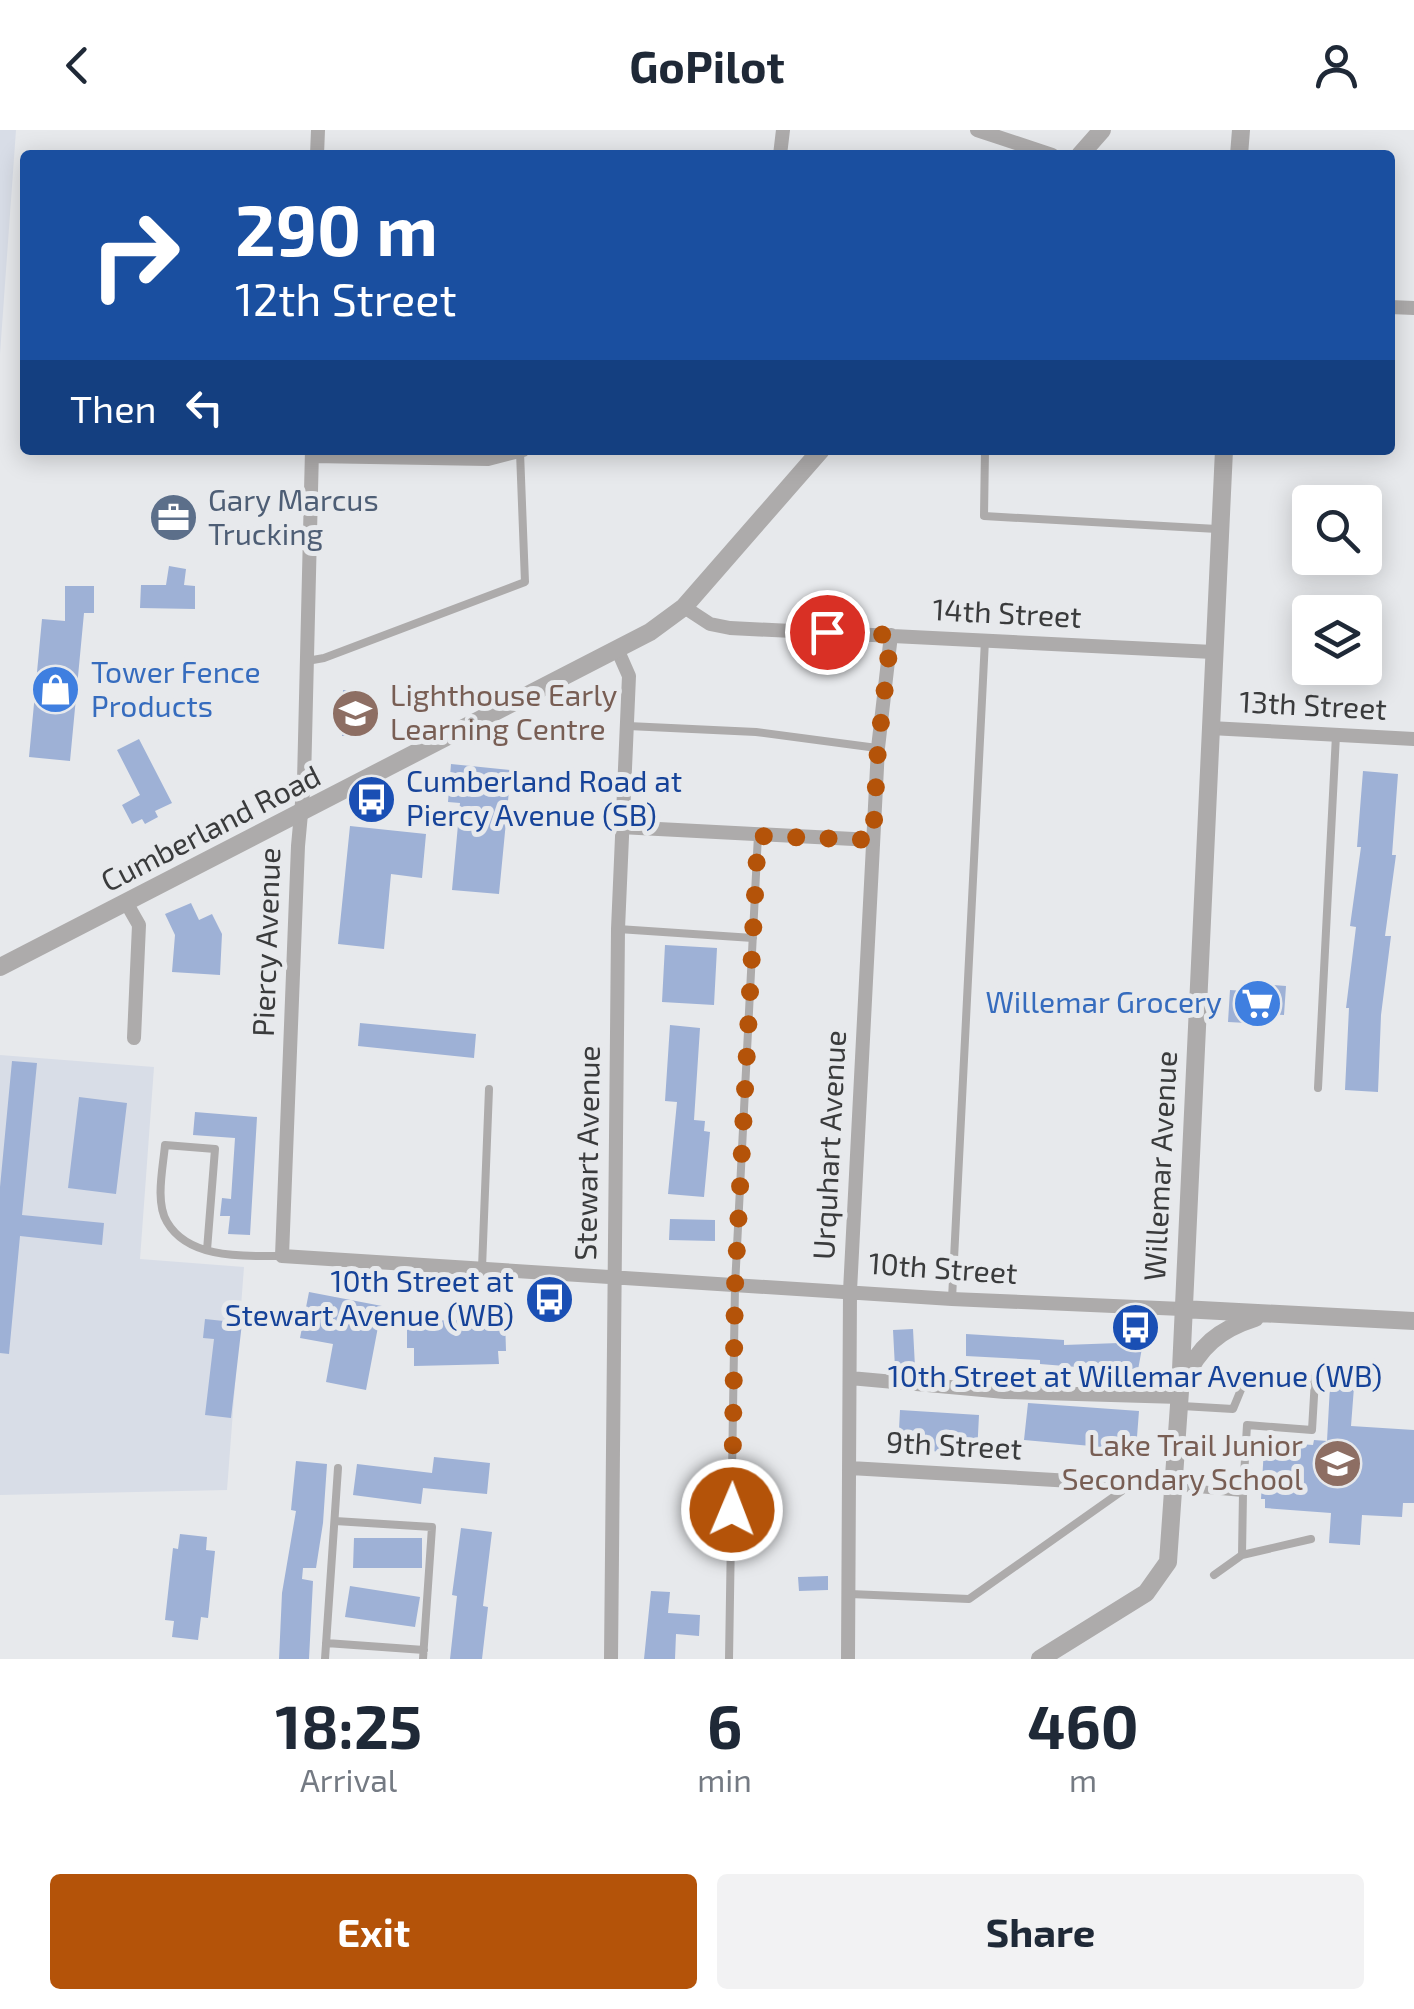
<!DOCTYPE html>
<html lang="en">
<head>
<meta charset="utf-8">
<style>
  :root { --surface:#fff; --page:#f2f2f3; --text:#1f2937; --muted:#747a83; --accent:#b45309 }
  body { margin:0; font-family:"Exo 2",sans-serif; background:var(--page); color:var(--text); height:100vh; display:flex; flex-direction:column; font-size:38px; white-space:nowrap }
  * { box-sizing:border-box; margin:0 }
  p { font-size:32px; color:var(--muted) }
  .icon { flex:none; width:55px; height:55px; fill:none; stroke:currentColor; stroke-width:2; stroke-linecap:round; stroke-linejoin:round }
  .map { position:relative; height:1529px; overflow:hidden }
  .panel { display:flex; flex-direction:column; background:var(--surface); flex:1 }
  .panel>* { flex:none }
  .banner { position:absolute; left:20px; top:20px; width:1375px; height:305px; border-radius:10px; box-shadow:0 5px 25px #0003; background:#1a4fa0; color:#fff; overflow:hidden }
  .buttons { position:absolute; left:1292px; top:355px; display:grid; gap:20px }
  .buttons a { display:grid; place-items:center; width:90px; height:90px; border-radius:10px; background:var(--surface); box-shadow:0 5px 25px #0003; font-size:50px }
  .pin { position:absolute; display:grid; place-items:center; width:85px; height:85px; color:#fff; margin:-42px; border:5px solid #fff; border-radius:50%; box-shadow:0 2px 10px #0007 }
  .me { position:absolute; width:110px; margin:-55px; rotate:1deg; stroke-linejoin:round; filter:drop-shadow(0 0 8px #0008) }
  .turn { display:flex; align-items:center; gap:35px; height:210px; padding:0 50px; font-size:45px }
  .turn .icon { width:130px; height:130px; stroke-width:2.5 }
  .turn b { display:block; font-size:70px; line-height:85px }
  .then { display:flex; align-items:center; height:95px; padding:0 50px; background:#0003; gap:20px; font-size:38px }
  .eta { display:flex; justify-content:space-evenly; align-items:center; height:170px; text-align:center }
  .eta b { font-size:60px; font-weight:700; line-height:70px }
  .action { display:flex; gap:20px; margin-top:auto; padding:20px 50px }
  .action a { flex:1; height:115px; border-radius:10px; background:var(--accent); color:#fff; font-size:40px; font-weight:700; line-height:115px; text-align:center }
  .action a+a { background:var(--page); color:var(--text) }
  header { display:flex; justify-content:space-between; align-items:center; height:130px; padding:0 50px; background:var(--surface); font-size:45px; font-weight:700 }
  .map>svg:first-child { display:block }
</style>
</head>
<body>
<header><svg class="icon" aria-label="back" viewBox="0 0 24 24"><path d="M15 5l-7 7 7 7"/></svg>GoPilot<svg class="icon" aria-label="person" viewBox="0 0 24 24"><circle cx="12" cy="8" r="4"/><path d="M4 21q1-7 8-7t8 7"/></svg></header>
<div class="map">
<svg width="1414" height="1529" viewBox="0 0 1414 1529">
  <rect width="100%" height="100%" fill="#e7e9ec"/>
  <!-- built -->
  <path fill="#d8dde7" d="M0,0h16l-16,224z
    M0,925l154,12 -14,192 104,8 -17,223 -227,5z"/>
  <!-- building -->
  <path fill="#9eb1d6" d="M169,436l17,3 -2,16 11,1v23l-55,-1 1,-23h25z
    M65,456h29v27h-10l-14,148 -41,-4 13,-138 23,2z
    M343,560l24,1 -1,45h-24z
    M139,609l33,64 -17,8 3,6 -13,7 -3,-5 -10,5 -10,-19 18,-10 -23,-45z
    M451,634l60,6 -12,124 -47,-4 8,-87 -12,-1z
    M1363,641l35,3 -6,81h4l-11,81h6l-10,79 -3,77 -33,-2 4,-82h-3l10,-81 -6,-1 11,-79h-4z
    M350,696l76,8 -4,44 -31,-4 -7,75 -46,-5z
    M191,773l8,17 13,-6 10,20 -2,41 -48,-3 3,-37 -10,-21z
    M665,815l52,3 -3,57 -52,-3z
    M1261,854l25,2 -2,29 -17,-1 -1,10 -38,-2 2,-32 31,2z
    M360,893l116,11 -2,24 -116,-12z
    M670,895l30,3 -6,92 11,1 -1,10 6,1 -6,65 -36,-3 9,-92 -12,-1z
    M12,931l25,2 -15,152 82,8 -2,22 -82,-9 -11,118 -9,-1v-166z
    M79,967l48,6 -11,91 -48,-6z
    M195,982l62,5 -7,118 -22,-1 2,-18h-10l2,-18 9,1 4,-61 -42,-3z
    M670,1089l45,1v21l-46,-1z
    M309,1162l73,14 -16,84 -40,-8 7,-38 -33,-6z
    M205,1189l37,4 -11,95 -26,-3 9,-76 -11,-1z
    M505,1189l1,32h-8l1,13 -85,2v-18h-7v-27z
    M913,1199l2,38 -20,1 -2,-38z
    M966,1204l98,6v5l55,-2 23,5 -4,22 -23,-4 -38,1 -37,-3v-4l-74,-4z
    M1330,1256l24,1 -3,39 63,4v73h-11l-1,14 -40,-2 -2,30 -31,-2 2,-30 -66,-5v-9h-4l3,-51h11l1,-4 10,-1 27,2 1,-5 13,1z
    M1028,1273l111,8 -3,39 -112,-10z
    M900,1280l79,5 -2,39 -79,-5z
    M434,1327l56,6 -3,31 -64,-6 -2,16 -68,-9 4,-31 75,9z
    M296,1331l31,3 -4,59 -7,45h-13l-1,11 11,2 -4,78h-30l3,-66 14,-82 -5,-1z
    M461,1398l31,4 -9,74 5,1 -6,52h-32l7,-63 -5,-1z
    M180,1404l27,3 -1,13 9,1 -7,67 -7,-1 -3,23 -26,-3 2,-16 -9,-1 8,-72 5,1z
    M354,1408h68v30h-69z
    M828,1446v14l-29,1 -1,-14z
    M350,1456l70,11 -5,30 -70,-10z
    M651,1461l19,1 -2,21 32,2 -1,21 -23,-2 -1,25h-31z"/>
  <g fill="none" stroke-linecap="round" stroke-linejoin="round">
    <!-- service -->
    <path stroke="#adabab" stroke-width="8" d="M985,320l-1,66 233,13
      M307,531l17,-3 201,-76 -5,-130
      M628,596l128,6 121,16
      M618,799l135,9
      M1318,958l18,-353
      M207,1120l8,-101 -50,-4c-2,23 -10,57 2,77 22,38 79,34 115,34
      M482,1138l7,-179
      M952,1169l33,-659
      M1175,1357l68,6 4,-68 65,5 3,-51 -68,-4 -14,34 -51,-3
      M1243,1363l-1,62 69,-16
      M335,1391l97,6 -9,132
      M1214,1445l28,-20
      M850,1464l119,5 160,-113
      M326,1513l98,7
      M325,1529l13,-191
      M729,1529l6,-373 23,-451"/>
    <!-- minor -->
    <path stroke="#adabab" stroke-width="14" d="M977,0l75,25
      M317,25l1,-25
      M780,25l3,-25
      M1390,177l24,1
      M312,320l-8,331 -6,65 -16,410 670,43 230,10
      M312,326l176,3 35,-9
      M684,477l26,17 20,4 483,24
      M1210,598l204,11
      M620,697l253,13
      M127,774l12,21 -5,113
      M850,1248l155,14 175,5
      M850,1338l325,19
      M611,1529l7,-730 11,-253 -11,-25
      M848,1529l2,-368 28,-543 13,-113"/>
    <!-- tertiary -->
    <path stroke="#adabab" stroke-width="18" d="M1080,25l22,-25
      M1239,25l2,-25
      M0,837l650,-335 34,-25 137,-157
      M1182,1179l232,12
      M1184,1251c14,-34 36,-52 71,-63
      M1040,1529l106,-66 22,-31 12,-171 44,-941"/>
  </g>
  <g fill="none" stroke-linecap="round" stroke-linejoin="round">
    <!-- route -->
    <path stroke="#b45309" stroke-width="18" stroke-dasharray="0 32.4" d="M732,1380l3,-224 23,-450 115,4 5,-92 13,-113 -64,-3"/>
  </g>
  <!-- icons -->
  <defs>
    <symbol id="office-disc" viewBox="-11 -11 22 22"><circle r="9.5" fill="#5c6f8a" stroke="#e7e9ec"/><path d="M-6-3h4V-5.5h4V-3h4V5H-6ZM-1-4.5V-3h2v-1.5ZM-6 0V1H6V0Z" fill="#fff"/></symbol>
    <symbol id="shop-disc" viewBox="-11 -11 22 22"><circle r="9.5" fill="#3f7fe0" stroke="#e7e9ec"/><path d="M-5-2.5h2.3a2.7 3.5 0 0 1 5.4 0H5L5.5 6h-11ZM-1.5-2.5h3a1.5 2.3 0 0 0-3 0Z" fill="#fff"/></symbol>
    <symbol id="school-disc" viewBox="-11 -11 22 22"><circle r="9.5" fill="#8d6e63" stroke="#e7e9ec"/><path d="M0-5L7-2L0 1L-7-2ZM-4 1L0 2.5L4 1V4Q0 6-4 4Z" fill="#fff"/></symbol>
    <symbol id="bus-disc" viewBox="-11 -11 22 22"><circle r="9.5" fill="#1a4fb4" stroke="#e7e9ec"/><path d="M-5-6H5V4H4V6H2V4H-2V6H-4V4H-5ZM-3.5-4V0h7V-4ZM-3.5 1.2v1.5H-2V1.2ZM2 1.2v1.5H3.5V1.2Z" fill="#fff"/></symbol>
    <symbol id="supermarket-disc" viewBox="-11 -11 22 22"><circle r="9.5" fill="#3f7fe0" stroke="#e7e9ec"/><path d="M-6-5.5h2.5l.6 2H6L4.5 2H-2.5L-4.4-4H-6ZM-1.5 3.2a1.3 1.3 0 1 0 .1 0ZM3 3.2a1.3 1.3 0 1 0 .1 0Z" fill="#fff"/></symbol>
  </defs>
  <g fill-rule="evenodd">
    <use href="#office-disc" x="146" y="360" width="55" height="55"/>
    <use href="#shop-disc" x="28" y="532" width="55" height="55"/>
    <use href="#school-disc" x="328" y="556" width="55" height="55"/>
    <use href="#bus-disc" x="344" y="642" width="55" height="55"/>
    <use href="#supermarket-disc" x="1230" y="846" width="55" height="55"/>
    <use href="#bus-disc" x="522" y="1142" width="55" height="55"/>
    <use href="#bus-disc" x="1108" y="1170" width="55" height="55"/>
    <use href="#school-disc" x="1310" y="1306" width="55" height="55"/>
  </g>
  <g text-anchor="middle" stroke-width="10" stroke-linejoin="round" paint-order="stroke">
    <!-- service labels -->
    <g font-size="30" fill="#4e5e75" stroke="#e7e9ec" text-anchor="start">
      <text x="208" y="381">Gary Marcus<tspan x="208" dy="34">Trucking</tspan></text>
    </g>
    <!-- street labels -->
    <g font-size="30" fill="#3a3b3c" stroke="#e7e9ec">
      <text transform="translate(1007 484) rotate(3)" y="10">14th Street</text>
      <text transform="translate(1313 576) rotate(3)" y="10">13th Street</text>
      <text transform="translate(211 699) rotate(-27)" y="10">Cumberland Road</text>
      <text transform="translate(267 812) rotate(-88)" y="10">Piercy Avenue</text>
      <text transform="translate(830 1015) rotate(-87)" y="10">Urquhart Avenue</text>
      <text transform="translate(588 1023) rotate(-89)" y="10">Stewart Avenue</text>
      <text transform="translate(1161 1036) rotate(-87)" y="10">Willemar Avenue</text>
      <text transform="translate(943 1139) rotate(4)" y="10">10th Street</text>
      <text transform="translate(954 1316) rotate(3)" y="10">9th Street</text>
    </g>
    <!-- shop labels -->
    <g font-size="30" fill="#366cbe" stroke="#e7e9ec" text-anchor="start">
      <text x="91" y="553">Tower Fence<tspan x="91" dy="34">Products</tspan></text>
      <text x="1222" y="883" text-anchor="end">Willemar Grocery</text>
    </g>
    <!-- education labels -->
    <g font-size="30" fill="#785e54" stroke="#e7e9ec" text-anchor="start">
      <text x="390" y="576">Lighthouse Early<tspan x="390" dy="34">Learning Centre</tspan></text>
      <text x="1303" y="1326" text-anchor="end">Lake Trail Junior<tspan x="1303" dy="34">Secondary School</tspan></text>
    </g>
    <!-- transit labels -->
    <g font-size="30" fill="#164399" stroke="#e7e9ec" text-anchor="start">
      <text x="406" y="662">Cumberland Road at<tspan x="406" dy="34">Piercy Avenue (SB)</tspan></text>
      <text x="514" y="1162" text-anchor="end">10th Street at<tspan x="514" dy="34">Stewart Avenue (WB)</tspan></text>
      <text x="1135" y="1257" text-anchor="middle">10th Street at Willemar Avenue (WB)</text>
    </g>
  </g>
</svg>
<div class="buttons">
<a><svg class="icon" aria-label="search" viewBox="0 0 24 24"><circle cx="10" cy="10" r="6"/><path d="M15 15l6 6"/></svg></a>
<a><svg class="icon" aria-label="layers" viewBox="0 0 24 24"><path d="M12 4l9 5-9 5-9-5zM3 14l9 5 9-5"/></svg></a>
</div>
<div class="pin" style="left:827px;top:502px;background:#d93025"><svg class="icon" aria-label="arrive" viewBox="0 0 24 24"><path d="M6 21V4h12l-3 4 3 4H6"/></svg></div>
<svg class="me" style="left:732px;top:1380px" viewBox="-20 -20 40 40"><circle r="17" fill="#b45309" stroke="#fff" stroke-width="3"/><path d="M0-11L8 9 0 5-8 9z" fill="#fff"/></svg>
<div class="banner">
<div class="turn"><svg class="icon" aria-label="right" viewBox="0 0 24 24"><path d="M7 20v-9h11M14 6l5 5-5 5"/></svg><div><b>290 m</b>12th Street</div></div>
<div class="then">Then<svg class="icon" aria-label="left" viewBox="0 0 24 24"><path d="M17 20v-9H6M10 6l-5 5 5 5"/></svg></div>
</div>
</div>
<section class="panel">
<div class="eta">
<div><b>18:25</b><p>Arrival</p></div>
<div><b>6</b><p>min</p></div>
<div><b>460</b><p>m</p></div>
</div>
<div class="action"><a>Exit</a><a>Share</a></div>
</section>
</body>
</html>
